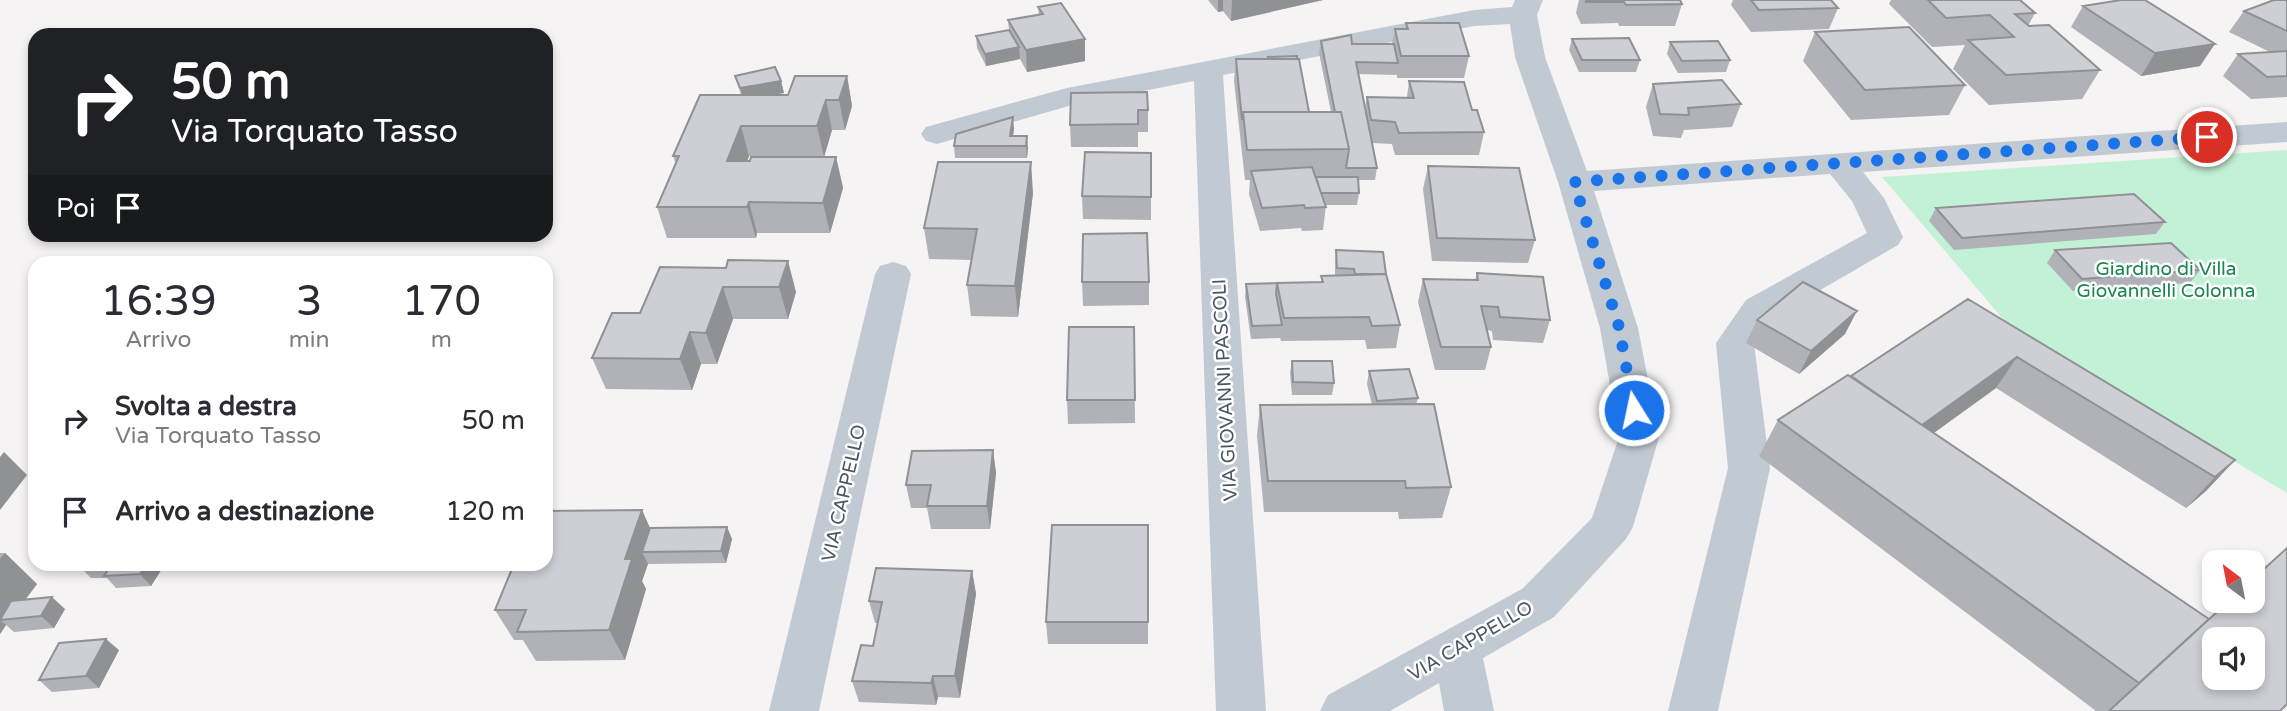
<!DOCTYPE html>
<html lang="it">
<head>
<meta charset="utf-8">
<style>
  :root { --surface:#fff; --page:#f2f2f3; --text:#2b2b33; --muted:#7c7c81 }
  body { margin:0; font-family:"Varela Round",sans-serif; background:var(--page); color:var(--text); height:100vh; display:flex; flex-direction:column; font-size:26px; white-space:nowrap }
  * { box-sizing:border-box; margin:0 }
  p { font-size:23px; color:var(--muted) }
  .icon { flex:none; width:38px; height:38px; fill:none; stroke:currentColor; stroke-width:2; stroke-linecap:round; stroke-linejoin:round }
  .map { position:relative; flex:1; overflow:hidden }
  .details { position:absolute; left:28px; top:256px; width:525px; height:315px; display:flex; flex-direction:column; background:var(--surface); border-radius:21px; box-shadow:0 4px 10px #0003 }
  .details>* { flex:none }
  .guide { position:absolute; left:28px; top:28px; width:525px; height:214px; border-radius:21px; box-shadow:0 4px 10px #0003; background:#202124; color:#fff; overflow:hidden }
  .needle { width:46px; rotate:328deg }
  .controls { position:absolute; left:2202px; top:550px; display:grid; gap:14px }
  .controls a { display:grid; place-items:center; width:63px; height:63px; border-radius:14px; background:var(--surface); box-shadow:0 4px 10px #0003; font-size:35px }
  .pin { position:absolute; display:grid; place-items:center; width:60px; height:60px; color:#fff; margin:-30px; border:4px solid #fff; border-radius:50%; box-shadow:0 2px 7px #0007 }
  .me { position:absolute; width:77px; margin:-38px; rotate:350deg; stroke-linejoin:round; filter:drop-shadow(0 0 5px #0008) }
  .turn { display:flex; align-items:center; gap:24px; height:147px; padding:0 28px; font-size:32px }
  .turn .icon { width:91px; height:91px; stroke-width:2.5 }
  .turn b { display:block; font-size:49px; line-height:60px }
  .then { display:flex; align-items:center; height:66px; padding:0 28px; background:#0003; gap:14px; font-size:26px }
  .eta { display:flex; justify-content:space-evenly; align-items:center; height:119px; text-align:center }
  .eta b { font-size:42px; font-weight:600; line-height:49px }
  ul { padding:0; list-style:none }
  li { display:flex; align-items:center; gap:21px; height:91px; padding:0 28px }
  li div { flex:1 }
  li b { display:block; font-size:26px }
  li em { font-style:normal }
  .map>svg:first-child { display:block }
</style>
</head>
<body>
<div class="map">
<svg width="2287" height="711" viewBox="0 0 2287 711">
  <rect width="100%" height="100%" fill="#f5f3f3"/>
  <!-- green -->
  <path fill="#c3f1d5" d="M2287,150v343l-278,-167 -127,-149z"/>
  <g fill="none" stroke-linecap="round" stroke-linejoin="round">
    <!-- minor -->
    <path fill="#c1cad2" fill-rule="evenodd" d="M1515,0h28l-6,15 8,42 42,114 700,-49v20l-424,30 21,26 19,39 -5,8 -126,73 -18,26 16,124 -52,243h-50l60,-243 -12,-125 30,-43 121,-67 -15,-32 -22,-27 -236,17 44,137 21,109 -26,90 -7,12 -72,78 -71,41 11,53h-50l-5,-28 -49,28h-70l8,-16 194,-106 70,-71 27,-81 -19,-109 -42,-146 -43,-125 -5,-33 -36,2 -251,49 43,636h-50l-22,-630 -122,24 -135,39 -11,-3 -5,-7 5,-7 141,-39 407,-78 38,-3z
      M893,262l13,4 5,8 -92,437h-50l106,-437 5,-8z"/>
  </g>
  <!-- wall -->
  <path fill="#b0b2b7" d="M1208,0h115l-92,21 -8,-10 -5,1z
    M1579,0h101l2,4 -7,22h-56l-1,-3 -37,1 -5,-11z
    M1733,0h98l7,8 -9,21 -78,3 -20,-27z
    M1891,0h129l15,13 -7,13 72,44 -18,29 -93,6 -36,-36 12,-24 -33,2 -43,-43z
    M2287,0v97l-36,2 -28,-23 15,-22 32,-2 -41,-20 15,-21z
    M2083,6l117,60 -59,10 -70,-49z
    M1038,7l47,54 -58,11 -7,-13 -34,7 -9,-18 -1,-12 33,-6 -1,-10 31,-5z
    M1406,23l63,33 -5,22h-67v-3l-39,-1 7,34 2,-11h40l2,-16 63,29 12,22 -5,23h-84l-3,-11 -20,-1 5,25 -2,12h-17l1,13 -2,12h-31l-3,25 -21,1 -1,-3 -41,3 -11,-37 1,-14h-5l-11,-99 2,-22 73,53h22l-12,-59 2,-12 31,3h40l3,-15h10z
    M1815,32l150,53 -16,30 -98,5 -48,-59z
    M1572,39l68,21 -4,12h-57l-10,-22z
    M1670,42l60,18 -4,12 -48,1 -11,-19z
    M735,76l46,5 3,12 -15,2h19l59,-19 5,30 -7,24h-13l-8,27 -75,-1 -2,5 89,-4 7,31 -13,45h-73l-1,5h-89l-10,-31 19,-43 -3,-8 68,-61z
    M1653,84l88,20 -9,23 -48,3 -3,8 -28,-2 -7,-29z
    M1071,93l77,17v22h-10v15h-67l-1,-22z
    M1014,129l-1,7 15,12 -1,10h-72l-1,-12z
    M1151,153v67l-68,-1 -1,-23z
    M1428,166l107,74 -7,23 -96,-2 -9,-72z
    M1033,193l-15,124 -47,-1 -4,-31 5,-25 -43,-1 -5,-31z
    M1936,208l229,14 -9,12 -202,16 -25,-29z
    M1336,250l50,24 14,51 -4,23 -29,1 -2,-9 -84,1 -1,-4v1l-29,1 -6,-42 1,-13 75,-2v-6l14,-1v-13z
    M2055,250l145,20 -10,13 -117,8 -26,-28z
    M726,268l70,24 -8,27h-55l-16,45h-16l-9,26 -86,-1 -14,-31 48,-45z
    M1477,273l73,47 -7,23 -50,-3 -1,-9 -5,-1 4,17 -6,23h-50l-17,-68 5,-23 52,1z
    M1082,282h67v23l-66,1z
    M1968,299l267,161 -29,31 -20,17 -190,-120 -62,45 346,278h-184l-337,-255 19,-36 73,-44z
    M1757,320l88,14 -46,40 -53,-31z
    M1134,327l1,96 -67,1 -1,-24z
    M1292,361l42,22 -2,12h-40l-2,-22z
    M1369,371l49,27 -2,7 35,82 -9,31 -43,1 -1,-7h-134l-7,-76 3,-31h112l-5,-21z
    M993,450l3,23 -6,56h-59l-4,-21h-16l-5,-23z
    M642,510l8,18 77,-1 5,12 -6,24 -78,1 -6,17 4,8 -21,71 -89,1 -13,-21h-9l-19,-30z
    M1148,525v119h-100l-2,-22z
    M0,553h5l32,31 -12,15 40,10 -11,19 -40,4 -8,-7 -6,9z
    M165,564l-14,22 -35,2 -9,-10h-16l-12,-12z
    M972,571l4,23 -16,104 -22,-1 -2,8 -77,-3 -7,-21 21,-35 5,-23h-3l-6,-22z
    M119,650l-20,38 -47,4 -13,-12z"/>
  <!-- shaded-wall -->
  <path fill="#909195" d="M1218,0h5v11l-5,1z
    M1232,0h91l-92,21z
    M1085,39v22l-58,11 -1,-22z
    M2215,44l-15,22 -59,10 14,-23z
    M1019,47l1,12 -34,7 -1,-12z
    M847,76l5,30 -7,24 -6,-30z
    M781,81l3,12 -40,7 -4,-12z
    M826,100l6,30 -8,27 -7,-31z
    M1013,117l1,12 -3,19 -1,-12z
    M741,126l8,30 -13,36 -9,-31z
    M1027,136l1,12 -1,10 -1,-12z
    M836,157l7,31 -13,45 -7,-30z
    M1031,162l2,31 -15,124 -3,-31z
    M749,202l8,31 -1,5 -9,-31z
    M788,261l8,31 -8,27 -9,-32z
    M723,287l10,32 -16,45 -11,-31z
    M1857,311l-12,23 -46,40 12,-23z
    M690,332l11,32 -9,26 -12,-31z
    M2017,357l-21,31 -100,72 20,-31z
    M993,450l3,23 -6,56 -3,-23z
    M4,452l23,23 -27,35v-53z
    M2235,460l-29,31 -20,17 29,-31z
    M642,510l13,30 -13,12 6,12 -6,17 4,8 -21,71 -16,-30 16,-71z
    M727,527l5,12 -6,24 -5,-12z
    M5,553l32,31 -26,35 -11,1 6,5 -6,9v-75z
    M147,564h18l-14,22 -11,-12z
    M972,571l4,23 -16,104 -5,-22z
    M52,597l13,12 -11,19 -13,-12z
    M106,639l13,11 -20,38 -13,-12z
    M933,676l5,21 -2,8 -5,-22z"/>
  <!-- building -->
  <path fill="#cdcfd5" stroke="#909195" stroke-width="2" fill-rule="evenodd" d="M1586,0h94l2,4 -56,1 -2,-3h-38z
    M1751,0h80l7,8 -79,2z
    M1928,0h92l15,13 -20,1 14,12 20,-1 51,45 -94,5 -38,-35 46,-3 -24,-22 -44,3z
    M2121,0h24l70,44 -60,9 -72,-47z
    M2274,0h13v31l-43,-20z
    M1061,3l24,36 -59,11 -18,-30 35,-6 -5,-7z
    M1406,23h53l10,33h-68l-6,-27h13z
    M1909,27l56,58 -100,5 -50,-58z
    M1009,30l10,17 -34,7 -9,-18z
    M1351,35l1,9h42l4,19 -42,-1 21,106h-31l3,-19 -8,-37h-6l-14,-71z
    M1629,38l11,22h-58l-10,-21z
    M1718,41l12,19 -48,1 -12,-19z
    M2287,51v25l-20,1 -29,-23z
    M1297,56v3h-28l-1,-2z
    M1236,59h63l10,53h-66l-1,8z
    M775,67l6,14 -41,7 -5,-12z
    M795,76h52l-8,24h-13l-9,26h-76l-14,35h23l1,-4h85l-13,46 -74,-1 -2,5h-90l22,-51h-6l27,-61h88z
    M1722,80l19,24 -53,4 1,7 -29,-1 -7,-30z
    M1409,81l55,1 8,28h5l7,22 -85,1 -4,-11 -24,-2 -4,-23 47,1z
    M1147,92l1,18h-10v14l-68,1 1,-32z
    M1243,112h98l8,37 -102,1z
    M1013,117l-3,19h17l-1,10h-72l2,-12z
    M1085,152l66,1v44l-69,-1z
    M938,162h93l-16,124 -48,-1 10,-56 -53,-1z
    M1428,166l91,2 16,72 -98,-2z
    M1312,167l14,40 -21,1 -1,-3 -42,3 -11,-37z
    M1316,177h42l1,16h-38z
    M2134,194l31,28 -203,16 -26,-30z
    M1147,233l2,49h-67l1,-48z
    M2171,243l29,27 -118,9 -27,-29z
    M1336,250l47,2 3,22h-31l-1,-5 -17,-1z
    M728,260l60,1 -9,26h-56l-17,46 -16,-1 -10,27 -88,-1 20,-45h28l20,-46 66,1z
    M1477,273l66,4 7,43 -50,-3 -2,-10 -17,-1 10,41h-50l-18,-68 55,1z
    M1386,274l14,51 -28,1 -3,-9 -85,1 -7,-35 46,-1 -2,-6z
    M1803,282l54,29 -46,40 -54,-31z
    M1277,283l-1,11 6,31 -30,1 -6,-42z
    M1968,299l267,161 -20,17 -198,-120 -95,68 -71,-49z
    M1069,327h65l1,73h-68z
    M1292,361h40l2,22 -41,-1z
    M1409,369l9,29 -41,3 -8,-30z
    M1848,375l361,244 -70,64 -361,-263z
    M1434,404l17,83 -45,1 -1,-7h-137l-8,-76z
    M993,450l-6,56h-60l4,-21h-25l6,-34z
    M642,510l-17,49h7l-23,71 -92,2 9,-22h-31l19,-46h32v-53z
    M1052,525h96v97h-102z
    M727,527l-6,24 -79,1 8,-24z
    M2287,548v156l-7,7h-171l121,-111h22v-20zM2214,639h38v38h-38z
    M81,564h66l-7,10 -36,2 7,-11 -32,1z
    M876,568l96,3 -17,105h-22l-2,7 -79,-2 9,-36 12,1 9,-44 -13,-1z
    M52,597l-11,19 -41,4 11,-19z
    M106,639l-20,37 -47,4 20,-37z"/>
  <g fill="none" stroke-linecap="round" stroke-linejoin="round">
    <!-- route -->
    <path stroke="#1a73e8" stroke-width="12" stroke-dasharray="0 21.6" d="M1634,410l-15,-83 -45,-145 633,-45"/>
  </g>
  <g text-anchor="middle" stroke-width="5" stroke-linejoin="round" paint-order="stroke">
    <!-- park labels -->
    <g font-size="19" fill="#17864f" stroke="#fff">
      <text x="2166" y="275">Giardino di Villa<tspan x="2166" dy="22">Giovannelli Colonna</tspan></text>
    </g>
    <!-- street labels -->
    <g font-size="19" fill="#4a5661" stroke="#fff">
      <text transform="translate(1224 390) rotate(-93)" y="7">VIA GIOVANNI PASCOLI</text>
      <text transform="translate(843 493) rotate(-77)" y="7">VIA CAPPELLO</text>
      <text transform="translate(1470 640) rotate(-30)" y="7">VIA CAPPELLO</text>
    </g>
  </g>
</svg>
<div class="controls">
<a><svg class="needle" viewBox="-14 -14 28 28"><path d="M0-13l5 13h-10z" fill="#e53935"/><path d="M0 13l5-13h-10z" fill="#7c7c81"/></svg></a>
<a><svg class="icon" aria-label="sound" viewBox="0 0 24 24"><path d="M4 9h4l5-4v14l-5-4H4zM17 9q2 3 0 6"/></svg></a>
</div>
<div class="pin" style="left:2207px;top:137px;background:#d93025"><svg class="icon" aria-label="arrive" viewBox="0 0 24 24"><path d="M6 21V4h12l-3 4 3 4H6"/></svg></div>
<svg class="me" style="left:1634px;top:410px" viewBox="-20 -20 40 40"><circle r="17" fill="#1a73e8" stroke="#fff" stroke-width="3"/><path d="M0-11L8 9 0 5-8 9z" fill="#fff"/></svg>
<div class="guide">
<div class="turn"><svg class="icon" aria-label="right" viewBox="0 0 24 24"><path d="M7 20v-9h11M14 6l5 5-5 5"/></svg><div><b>50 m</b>Via Torquato Tasso</div></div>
<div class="then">Poi<svg class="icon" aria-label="arrive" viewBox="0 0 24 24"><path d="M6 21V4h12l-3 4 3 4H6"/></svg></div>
</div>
<section class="details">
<div class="eta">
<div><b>16:39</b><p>Arrivo</p></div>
<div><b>3</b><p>min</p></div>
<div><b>170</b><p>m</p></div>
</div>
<ul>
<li><svg class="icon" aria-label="right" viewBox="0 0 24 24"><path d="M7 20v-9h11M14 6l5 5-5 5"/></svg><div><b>Svolta a destra</b><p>Via Torquato Tasso</p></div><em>50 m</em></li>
<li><svg class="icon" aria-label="arrive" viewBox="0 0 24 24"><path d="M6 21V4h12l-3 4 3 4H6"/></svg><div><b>Arrivo a destinazione</b></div><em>120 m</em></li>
</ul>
</section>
</div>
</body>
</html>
